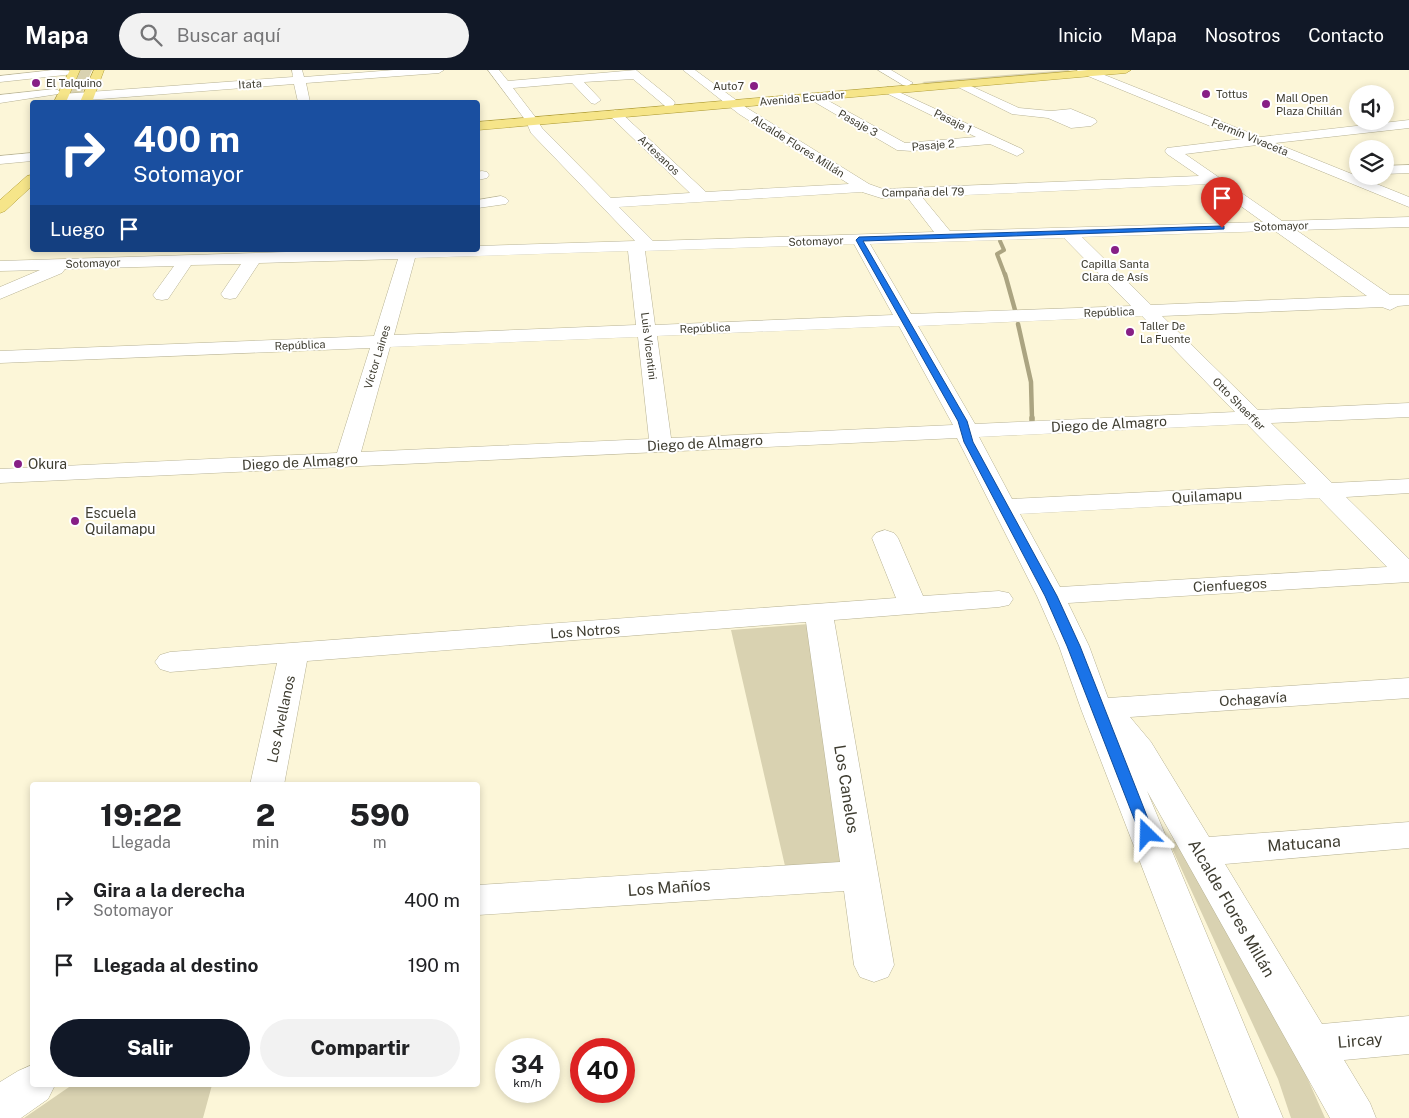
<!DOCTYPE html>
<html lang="es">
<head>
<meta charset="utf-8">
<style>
  :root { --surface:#fff; --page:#f2f2f2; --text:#202124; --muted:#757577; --accent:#111827 }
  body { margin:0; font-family:"Public Sans",sans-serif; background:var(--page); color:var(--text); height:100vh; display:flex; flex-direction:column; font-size:19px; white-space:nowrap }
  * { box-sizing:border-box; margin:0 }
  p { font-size:16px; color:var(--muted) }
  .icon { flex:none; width:28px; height:28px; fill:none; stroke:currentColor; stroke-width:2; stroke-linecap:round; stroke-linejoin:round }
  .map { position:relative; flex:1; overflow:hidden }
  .panel { position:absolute; left:30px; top:712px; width:450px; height:305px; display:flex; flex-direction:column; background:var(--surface); border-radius:5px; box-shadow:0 2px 8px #0003 }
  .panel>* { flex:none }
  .hud { position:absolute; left:30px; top:30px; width:450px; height:152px; border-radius:5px; box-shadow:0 2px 8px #0003; background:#1a4fa0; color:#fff; overflow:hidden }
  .fabs { position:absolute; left:1349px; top:15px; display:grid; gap:10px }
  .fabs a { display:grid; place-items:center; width:45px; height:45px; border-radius:50%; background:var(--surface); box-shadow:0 2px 8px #0003; font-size:25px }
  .speed { position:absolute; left:495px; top:968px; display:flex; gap:10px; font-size:25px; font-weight:700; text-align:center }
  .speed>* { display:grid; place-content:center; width:65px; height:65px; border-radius:50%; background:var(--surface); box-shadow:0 2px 8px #0003; line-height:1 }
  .speed small { font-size:12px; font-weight:400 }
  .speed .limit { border:8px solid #d22; background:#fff; color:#111 }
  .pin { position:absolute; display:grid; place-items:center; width:42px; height:42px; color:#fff; margin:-51px -21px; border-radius:50% 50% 50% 0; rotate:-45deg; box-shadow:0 0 5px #0007 }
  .pin .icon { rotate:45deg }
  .me { position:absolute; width:55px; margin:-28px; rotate:338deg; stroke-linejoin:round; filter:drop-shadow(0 0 4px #0008) }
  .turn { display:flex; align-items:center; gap:18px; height:105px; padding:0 20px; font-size:22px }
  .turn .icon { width:65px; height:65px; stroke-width:2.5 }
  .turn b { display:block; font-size:35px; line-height:42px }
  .then { display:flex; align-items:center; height:48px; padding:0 20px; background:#0003; gap:10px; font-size:19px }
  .eta { display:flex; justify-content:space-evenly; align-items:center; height:85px; text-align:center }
  .eta b { font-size:30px; font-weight:800; line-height:35px }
  .button { display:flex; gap:10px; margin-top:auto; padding:10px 20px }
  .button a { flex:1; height:58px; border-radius:30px; background:var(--accent); color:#fff; font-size:20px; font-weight:800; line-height:58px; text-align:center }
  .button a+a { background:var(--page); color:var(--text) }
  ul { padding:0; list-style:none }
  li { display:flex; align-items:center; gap:15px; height:65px; padding:0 20px }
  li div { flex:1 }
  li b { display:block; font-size:19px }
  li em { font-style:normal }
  header { display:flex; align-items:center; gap:30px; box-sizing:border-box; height:70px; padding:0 25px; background:var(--accent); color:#fff }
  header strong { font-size:24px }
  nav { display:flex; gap:28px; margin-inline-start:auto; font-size:18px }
  .search { width:350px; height:45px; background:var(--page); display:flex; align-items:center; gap:12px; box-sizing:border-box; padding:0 18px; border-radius:28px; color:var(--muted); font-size:19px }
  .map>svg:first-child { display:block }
</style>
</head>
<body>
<header>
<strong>Mapa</strong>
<div class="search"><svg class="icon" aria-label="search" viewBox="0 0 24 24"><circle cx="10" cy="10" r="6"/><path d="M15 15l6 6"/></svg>Buscar aquí</div>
<nav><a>Inicio</a><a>Mapa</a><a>Nosotros</a><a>Contacto</a></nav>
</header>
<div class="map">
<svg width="1409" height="1048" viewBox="0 0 1409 1048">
  <rect width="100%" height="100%" fill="#fcf6d8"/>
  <!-- green -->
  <path fill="#d9d2b1" d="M78,0h14l-11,26 -16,1z
    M1068,0l8,4 -145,12 -9,-4z
    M809,554l38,239 -62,3 -54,-236z
    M1183,771l123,234 19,43h-34l-13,-39 -109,-237z
    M72,1015h140l-9,33h-179z"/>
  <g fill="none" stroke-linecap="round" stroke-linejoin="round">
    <!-- stream-far2 -->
    <path stroke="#aba481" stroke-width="4" d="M1000,171l4,9 -7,4 8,21"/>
    <!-- stream-far1 -->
    <path stroke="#aba481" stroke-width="4.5" d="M1005,204l10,36
      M1018,254l13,58 1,37"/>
    <!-- stream -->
    <path stroke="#aba481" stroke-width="5.5" d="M1032,348v3"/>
    <defs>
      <path id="minor" d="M53,0l26,1 -5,3 -74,8v-6z
        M292,0h10l2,7 90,-7h50l-5,3 -133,10 4,19h-12l-4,-18 -232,18 -6,-4 6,-4 231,-17z
        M488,0h11l9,11 128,-11 37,30 2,3 -2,3h-8l-32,-27 -49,3 17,18 -6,4 -4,-1 -19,-20 -59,5 23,30 6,10 69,70 79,-5 -79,-76 -2,-3 6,-4 4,1 87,81 143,-8 -110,-70 -56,-44h12l52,38 122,76 14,5 316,-13 -32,-22 -2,-3 2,-3 75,-9 -164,-67 -1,-2h15l168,67 149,-17v8l-134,15 134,54v10l-152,-62 -72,9 97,67 127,-4v10l-113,3 94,65h19v10l-11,1 -8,4 -8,-3 -220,9 96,94 151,-7v14l-138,6 61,60 77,-4v14l-63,4 63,62v23l-341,21 21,43 19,52 301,-20v20l-279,19 21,25 58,95 200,-15v26l-184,16 97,160 87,-8v38l-65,6 26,43 6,15h-46l-183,-327 136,327h-44l-158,-409 -22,-63 -22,-50 -80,-158 -957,45v-14l337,-16 33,-105 -370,15v-12l374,-15 24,-77 -139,4 -23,35 -6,1 -6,-1 -3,-4 20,-30 -50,1 -23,34 -6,1 -6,-1 -3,-4 21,-29 -109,3 -3,4 -62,26v-12l40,-17 -40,1v-10l351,-11h127v-4l157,-5 -104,-108 -5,-12zM1210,114l53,38 -313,9 -28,-34zM862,122l19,6 26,-1 27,35 -281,9 -34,-34zM1275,161l92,65 -216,9 -69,-68zM1064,168l67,68 -220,8 -41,-70zM854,174l39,71 -238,10 -10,-74zM628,181l8,74 -242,10 21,-77zM1142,246l93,96 -260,12 -57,-98zM899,256l54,99 -282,13 -14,-102zM638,267l11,102 -288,13 29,-105zM1247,354l59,60 -294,15 -33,-62zM1319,428l68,69 -327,20 -40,-73z
        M878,0h13l22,13 -6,3 -4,-1z
        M960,11l59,27 32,3 20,-2 24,10 2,3 -6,4 -20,2 -23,-10 -36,-4 -56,-28 -2,-2 2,-2z
        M888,17l134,62 2,3 -7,4 -27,-12 -78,7 -15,-1 -91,-53 6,-4 4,1 89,49 71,-6 -92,-45 -2,-2z
        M54,19l4,1 2,2 -2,2 -58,9v-8z
        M32,83v8l-32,3v-8z
        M1409,95v8l-24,1v-8z
        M482,101l5,1 2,3 -2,3 -9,2v-8z
        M501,126l5,2 3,3 -3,3 -28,4v-8z
        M885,460l9,3 4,5 25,58 76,-5 10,2 4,6 -4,6 -10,2 -165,13 60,345 -6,12 -14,5 -14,-5 -6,-12 -10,-74 -366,24v-30l362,-23 -34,-240 -499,39 -23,124h-34l27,-122 -107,9 -10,-3 -5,-7 5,-7 10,-3 726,-54 -24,-60 4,-5z
        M32,995v20h23l-7,14 -27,19h-21v-36l18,-11z"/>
      <path id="major" d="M70,0h10l-14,32h-12z
        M94,0h10l-12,32h-12z
        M1088,0h43l-5,3 -648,57v-8z
        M32,105v11l-27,25 -5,2v-13l27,-24z"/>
    </defs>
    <!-- minor casing -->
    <use href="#minor" stroke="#b7b294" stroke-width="1"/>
    <!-- major casing -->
    <use href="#major" stroke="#b29f38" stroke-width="1"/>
    <!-- minor -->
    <use href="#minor" fill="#fff" fill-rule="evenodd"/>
    <!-- major -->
    <use href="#major" fill="#f6e589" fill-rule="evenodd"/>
  </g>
  <!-- route -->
  <path fill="#1a73e8" stroke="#114b97" d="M1222,156h2v3l-361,12 104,180 6,21 84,154 23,50 74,188 -2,3 -5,2 -5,-2 -2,-3 -73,-188 -22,-50 -81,-154 -6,-21 -102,-181 3,-3z"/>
  <!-- markers -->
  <g fill="#871f86" stroke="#fff" stroke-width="2">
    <circle cx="36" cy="13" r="5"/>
    <circle cx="754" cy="16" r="5"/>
    <circle cx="1206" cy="24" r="5"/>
    <circle cx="1266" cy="34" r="5"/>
    <circle cx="1115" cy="180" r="5"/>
    <circle cx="1130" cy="262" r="5"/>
    <circle cx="18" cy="394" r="5"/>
    <circle cx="75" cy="451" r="5"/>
  </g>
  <g text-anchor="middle" stroke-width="4" stroke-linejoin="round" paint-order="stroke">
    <!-- far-poi labels -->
    <g font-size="11" fill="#3f3d31" stroke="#fff" text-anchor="start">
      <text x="46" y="17">El Talquino</text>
      <text x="744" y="20" text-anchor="end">Auto7</text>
      <text x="1216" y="28">Tottus</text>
      <text x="1276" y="32">Mall Open<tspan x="1276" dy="13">Plaza Chillán</tspan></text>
      <text x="1115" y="198" text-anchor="middle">Capilla Santa<tspan x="1115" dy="13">Clara de Asís</tspan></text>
      <text x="1140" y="260">Taller De<tspan x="1140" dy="13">La Fuente</tspan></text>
    </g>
    <!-- far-street labels -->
    <g font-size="11" fill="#3f3d31" stroke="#fff">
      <text transform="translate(250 14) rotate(-4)" y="4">Itata</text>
      <text transform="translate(802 28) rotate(-5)" y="4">Avenida Ecuador</text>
      <text transform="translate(953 51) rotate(26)" y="4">Pasaje 1</text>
      <text transform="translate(858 53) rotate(29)" y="4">Pasaje 3</text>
      <text transform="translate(1250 67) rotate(22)" y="4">Fermín Vivaceta</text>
      <text transform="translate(933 75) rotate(-5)" y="4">Pasaje 2</text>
      <text transform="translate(798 76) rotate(32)" y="4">Alcalde Flores Millán</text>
      <text transform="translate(659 85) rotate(43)" y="4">Artesanos</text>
      <text transform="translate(923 122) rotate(-1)" y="4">Campaña del 79</text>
      <text transform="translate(1281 156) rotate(-2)" y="4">Sotomayor</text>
      <text transform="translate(816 171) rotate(-2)" y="4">Sotomayor</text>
      <text transform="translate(93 193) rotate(-2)" y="4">Sotomayor</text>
      <text transform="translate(1109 242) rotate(-2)" y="4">República</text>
      <text transform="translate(705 258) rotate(-2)" y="4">República</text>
      <text transform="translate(300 275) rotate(-2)" y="4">República</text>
      <text transform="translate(649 276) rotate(83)" y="4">Luis Vicentini</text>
      <text transform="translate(377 287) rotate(-73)" y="4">Víctor Laines</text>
      <text transform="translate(1239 334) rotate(45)" y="4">Otto Shaeffer</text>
    </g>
    <!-- street labels -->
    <g font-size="14" fill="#3f3d31" stroke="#fff">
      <text transform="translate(1109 354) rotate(-3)" y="5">Diego de Almagro</text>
      <text transform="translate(705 373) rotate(-3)" y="5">Diego de Almagro</text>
      <text transform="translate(300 392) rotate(-3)" y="5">Diego de Almagro</text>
      <text transform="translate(1207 426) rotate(-3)" y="5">Quilamapu</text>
      <text transform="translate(1230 515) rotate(-3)" y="5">Cienfuegos</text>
      <text transform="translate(585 561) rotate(-4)" y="5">Los Notros</text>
      <text transform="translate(1253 629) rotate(-4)" y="5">Ochagavía</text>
      <text transform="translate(281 649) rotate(-78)" y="5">Los Avellanos</text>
    </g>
    <!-- poi labels -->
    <g font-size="14" fill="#3f3d31" stroke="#fff" text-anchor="start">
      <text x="28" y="399">Okura</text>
      <text x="85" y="448">Escuela<tspan x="85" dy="16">Quilamapu</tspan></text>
    </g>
    <!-- near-street labels -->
    <g font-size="16" fill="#3f3d31" stroke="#fff">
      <text transform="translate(847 719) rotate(81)" y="6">Los Canelos</text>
      <text transform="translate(1304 773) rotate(-4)" y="6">Matucana</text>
      <text transform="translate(669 817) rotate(-4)" y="6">Los Mañíos</text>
      <text transform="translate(1232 838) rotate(60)" y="6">Alcalde Flores Millán</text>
      <text transform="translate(1360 970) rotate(-5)" y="6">Lircay</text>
    </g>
  </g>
</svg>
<div class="fabs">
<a><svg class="icon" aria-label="sound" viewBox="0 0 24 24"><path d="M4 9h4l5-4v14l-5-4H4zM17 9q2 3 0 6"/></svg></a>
<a><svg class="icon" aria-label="layers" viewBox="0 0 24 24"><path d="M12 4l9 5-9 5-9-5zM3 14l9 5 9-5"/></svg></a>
</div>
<div class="speed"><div>34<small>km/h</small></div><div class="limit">40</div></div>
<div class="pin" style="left:1222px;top:158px;background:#d93025"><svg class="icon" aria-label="arrive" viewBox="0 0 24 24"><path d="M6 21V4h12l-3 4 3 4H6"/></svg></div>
<svg class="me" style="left:1147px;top:764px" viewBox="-20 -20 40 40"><path d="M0-17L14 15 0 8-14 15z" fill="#1a73e8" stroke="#fff" stroke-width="4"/></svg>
<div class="hud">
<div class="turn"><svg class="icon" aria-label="right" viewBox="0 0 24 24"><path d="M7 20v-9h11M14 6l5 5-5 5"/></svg><div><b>400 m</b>Sotomayor</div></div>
<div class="then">Luego<svg class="icon" aria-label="arrive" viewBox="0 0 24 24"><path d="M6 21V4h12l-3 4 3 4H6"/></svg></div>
</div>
<section class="panel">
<div class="eta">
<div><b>19:22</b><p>Llegada</p></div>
<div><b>2</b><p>min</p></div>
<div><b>590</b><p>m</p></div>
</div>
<ul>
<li><svg class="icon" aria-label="right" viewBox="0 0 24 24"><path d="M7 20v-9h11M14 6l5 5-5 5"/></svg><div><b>Gira a la derecha</b><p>Sotomayor</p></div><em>400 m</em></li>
<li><svg class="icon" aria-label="arrive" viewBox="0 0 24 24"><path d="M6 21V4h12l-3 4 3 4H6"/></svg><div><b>Llegada al destino</b></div><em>190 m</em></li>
</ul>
<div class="button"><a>Salir</a><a>Compartir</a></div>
</section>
</div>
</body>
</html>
